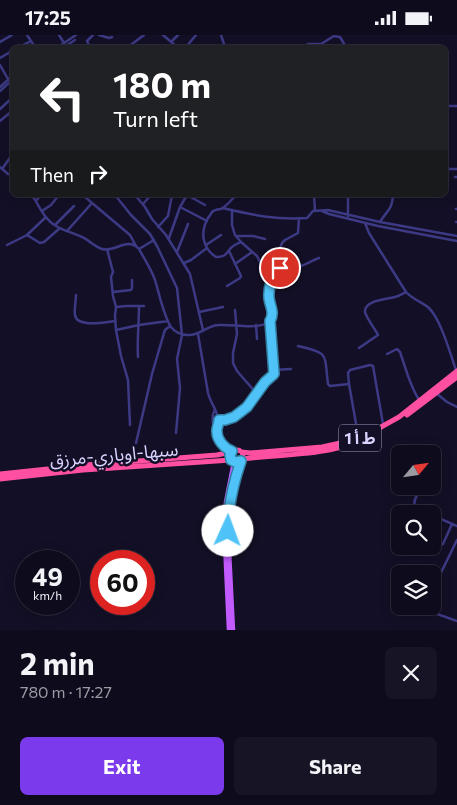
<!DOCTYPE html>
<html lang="en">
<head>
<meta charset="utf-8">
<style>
  :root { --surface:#0e0b1c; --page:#171425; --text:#f1f3f6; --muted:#9b9ba3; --line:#2e2b3b; --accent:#7c3aed }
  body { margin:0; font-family:Commissioner,"Noto Sans Arabic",sans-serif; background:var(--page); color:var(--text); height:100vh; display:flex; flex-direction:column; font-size:19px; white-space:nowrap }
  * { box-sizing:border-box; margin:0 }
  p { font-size:16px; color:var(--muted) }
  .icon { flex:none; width:28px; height:28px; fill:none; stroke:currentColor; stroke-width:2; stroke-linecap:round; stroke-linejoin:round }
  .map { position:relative; height:595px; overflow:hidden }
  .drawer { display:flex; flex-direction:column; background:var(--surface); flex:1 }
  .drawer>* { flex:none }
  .guide { position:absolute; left:10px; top:10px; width:438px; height:152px; border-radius:8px; box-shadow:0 2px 12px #0003,0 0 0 1px var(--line); background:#202124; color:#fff; overflow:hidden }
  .needle { width:32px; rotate:61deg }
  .fabs { position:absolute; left:391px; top:410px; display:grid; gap:10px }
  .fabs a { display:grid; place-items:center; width:50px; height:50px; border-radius:8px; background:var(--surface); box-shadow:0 2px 12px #0003,0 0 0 1px var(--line); font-size:25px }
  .speed { position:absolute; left:15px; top:515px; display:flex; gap:10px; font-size:25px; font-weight:700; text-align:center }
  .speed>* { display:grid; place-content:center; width:65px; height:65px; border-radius:50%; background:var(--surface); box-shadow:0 2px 12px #0003,0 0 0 1px var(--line); line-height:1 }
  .speed small { font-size:12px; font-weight:400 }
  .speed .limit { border:8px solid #d22; background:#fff; color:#111 }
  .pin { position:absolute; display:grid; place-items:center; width:42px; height:42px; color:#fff; margin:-21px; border:2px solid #fff; border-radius:50%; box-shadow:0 1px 5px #0007 }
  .me { position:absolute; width:55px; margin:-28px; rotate:2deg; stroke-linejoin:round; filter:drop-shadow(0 0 4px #0008) }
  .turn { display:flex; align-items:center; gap:18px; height:105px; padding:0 20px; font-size:22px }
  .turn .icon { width:65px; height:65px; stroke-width:2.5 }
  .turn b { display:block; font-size:35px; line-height:42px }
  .then { display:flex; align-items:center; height:48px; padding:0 20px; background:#0003; gap:10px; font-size:19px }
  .round { display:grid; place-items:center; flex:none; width:52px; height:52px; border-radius:8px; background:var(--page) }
  .headline { display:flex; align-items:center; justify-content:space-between; height:85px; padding:0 20px }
  h1 { font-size:30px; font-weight:700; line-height:38px }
  .cta { display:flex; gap:10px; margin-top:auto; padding:10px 20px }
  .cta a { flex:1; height:58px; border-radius:8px; background:var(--accent); color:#fff; font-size:20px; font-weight:700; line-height:58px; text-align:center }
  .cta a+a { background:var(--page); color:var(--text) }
  .status { display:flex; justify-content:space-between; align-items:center; height:35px; padding:0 25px; background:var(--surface); direction:ltr }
  .status svg { height:14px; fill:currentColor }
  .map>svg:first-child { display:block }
</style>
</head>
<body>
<div class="status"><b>17:25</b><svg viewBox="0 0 49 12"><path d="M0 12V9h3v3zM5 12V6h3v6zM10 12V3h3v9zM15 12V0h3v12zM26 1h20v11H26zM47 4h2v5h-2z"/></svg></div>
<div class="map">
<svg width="457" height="595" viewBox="0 0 457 595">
  <rect width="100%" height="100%" fill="#130f26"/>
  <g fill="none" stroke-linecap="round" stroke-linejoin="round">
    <!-- street -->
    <path stroke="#3d3a85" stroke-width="2.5" d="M27,0l8,12
      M59,0l5,8
      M99,0l10,3 3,-1
      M163,0l14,12
      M221,0l4,12
      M0,7l12,-7
      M171,7l7,-7
      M19,12l12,-6
      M58,12l18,-12
      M64,12l11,-7
      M91,12l-2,-2 -2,-4 6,-6
      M128,12l16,-12
      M186,12l10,-12
      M303,12l5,-3h13l13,-8 6,1 6,10
      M0,23l12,-7
      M0,30l8,14
      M0,52l12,-11
      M0,56l12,-11
      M445,71h12
      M0,74l12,-11
      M0,86l12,-10
      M0,132l8,7 4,1
      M2,134l10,-14
      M445,134h12
      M455,142h2
      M32,160c7,11 13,25 24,31 8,5 18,7 26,11 7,3 13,10 20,12 13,4 25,-13 37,0 6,11 12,20 16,31 4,13 9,37 16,47 4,5 10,8 17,8 12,1 19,-10 31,-10 14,-1 38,5 50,-3 8,-6 1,-17 0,-25 0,-9 3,-22 10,-28 7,-6 15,-2 22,-3 6,-2 12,-6 18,-8
      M115,160l16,20 19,19 7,12 20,42 5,47 -5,24 3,29 -4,45
      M135,160l10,12 7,12 14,16 24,39 13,56
      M187,160l18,10
      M236,160c-4,4 -9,11 -15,14 -2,0 -6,1 -8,2 -1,1 -4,6 -5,7 -8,14 -6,30 8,39 9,0 9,-2 14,-8 2,-3 7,-5 11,-7
      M314,160l1,16
      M348,160v21
      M36,166l5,-6
      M92,168l38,32 6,11
      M143,169l8,-9
      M180,172l27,14
      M222,173c31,7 53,12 85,10l6,-7 15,-1 52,12 77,14
      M456,174h1
      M232,175v15l3,10 6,7 16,14 9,18 3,1 2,-2 11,-30 3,-3 13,-7 1,-15
      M42,176l9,-6 8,-10
      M322,176l7,3 49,12 79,15
      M380,187c7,-12 12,-11 13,-27
      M456,187h1
      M365,188l4,10 37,59c6,7 16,10 23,16 12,12 21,45 27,62
      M55,190l19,-19
      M158,192l10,-11 4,-21
      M67,196l25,-28 -9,-8
      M27,200l19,-18
      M236,201h17l12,3
      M169,203l11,-31 7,-12
      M7,210l20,-10 13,8 4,-1 16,-14
      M206,210l15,-10
      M107,214l6,23 -2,5 2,19 3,11 -1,9 1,14 5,26 7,24 2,45
      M139,214l15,-9
      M177,217l11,-28
      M184,228l7,-3 16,-12
      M235,229l17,-12
      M227,251l13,-8 1,-2 -12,-25
      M113,257l18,-2 1,-2v-8
      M76,260c0,6 -2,14 -1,20 2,13 30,7 40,6
      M116,272l10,-1h18
      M235,275l2,24 -4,19v10l4,8 20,23
      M199,277l24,-5
      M256,290l1,14
      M116,295l23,-5 29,-4
      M198,299l10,59c4,15 15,22 8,39l7,15 7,4
      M298,311c32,7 26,8 30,38l2,2 19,-2
      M359,313l19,-13 -1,-2c-3,-5 -11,-16 -12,-21 -1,-12 23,-13 30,-15 4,-1 7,-3 11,-5
      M387,319l10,-5 3,3c6,17 9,32 19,48
      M138,322c-1,-17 1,-34 1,-51
      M274,335l17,-1
      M436,358l11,9 10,5
      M215,374c-4,8 -3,15 1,23
      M219,385l14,-3 15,-11 18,-25 8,-5v-6l-4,-49
      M358,400l-9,-51 -1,-11 2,-3 20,-5 3,1 10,58
      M358,401l15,-7
      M136,408l16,-69 12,-41 1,-3 5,-4
      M422,451c-10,19 -13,18 8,28
      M416,479l3,-5
      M432,480l25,11
      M432,507l8,3 3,-1 9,-20
      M432,556l25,-51
      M427,571l-1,4 31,11"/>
    <!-- primary -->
    <path stroke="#c25bff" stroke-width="4.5" d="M229,595l-5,-108 2,-20 8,-40
      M233,595l-5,-99v-18l5,-24 8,-28"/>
    <!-- highway -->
    <path stroke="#ff4fa3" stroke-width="5" d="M407,380l50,-38
      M231 421a6 6 0 1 1 12 0a6 6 0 1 1-12 0Z
      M242,417l8,1 72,-6 23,-5 20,-6 34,-19 58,-46
      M243,424c45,-6 95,-2 135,-27
      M0,439l86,-9 131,-10 14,-3
      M0,444l83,-9 148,-10"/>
  </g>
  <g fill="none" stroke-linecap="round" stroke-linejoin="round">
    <defs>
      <path id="route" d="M228,496c0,-25 5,-47 13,-70l-6,1 -4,-2 -1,-5 2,-4c-7,-2 -15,-11 -15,-19 -1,-3 2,-8 2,-12h6l9,-3 13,-10 18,-25 9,-8 -4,-53c5,-9 0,-14 -1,-23 -1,-11 4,-22 11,-30"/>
    </defs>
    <!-- route casing -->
    <use href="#route" stroke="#337fa1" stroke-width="12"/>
    <!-- route -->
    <use href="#route" stroke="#4fc3f7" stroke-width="9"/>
  </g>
  <g text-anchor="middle" stroke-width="5" stroke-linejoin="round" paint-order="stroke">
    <!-- shield labels -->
    <rect fill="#130f26" stroke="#9e99be" stroke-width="1" x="339" y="389.5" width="42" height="27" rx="4"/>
    <g font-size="16" font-weight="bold" fill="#d9d4ff">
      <text x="360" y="409">ط أ 1</text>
    </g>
    <!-- street labels -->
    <g font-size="18" fill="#d9d4ff" stroke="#130f26">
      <text transform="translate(114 420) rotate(-5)" y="6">سبها-اوباري-مرزق</text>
    </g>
  </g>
</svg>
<div class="fabs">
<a><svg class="needle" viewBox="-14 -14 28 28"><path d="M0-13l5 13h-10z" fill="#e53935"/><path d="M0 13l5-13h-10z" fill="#9b9ba3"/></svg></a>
<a><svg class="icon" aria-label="search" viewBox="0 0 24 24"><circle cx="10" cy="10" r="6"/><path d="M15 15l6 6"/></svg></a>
<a><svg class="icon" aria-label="layers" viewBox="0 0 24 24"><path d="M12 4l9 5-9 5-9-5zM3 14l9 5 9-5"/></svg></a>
</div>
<div class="speed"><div>49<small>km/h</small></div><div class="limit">60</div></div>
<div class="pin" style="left:280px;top:233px;background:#d93025"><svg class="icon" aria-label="arrive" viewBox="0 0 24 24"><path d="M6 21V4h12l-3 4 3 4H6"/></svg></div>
<svg class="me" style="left:228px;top:496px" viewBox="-20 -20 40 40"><circle r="19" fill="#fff"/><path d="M0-13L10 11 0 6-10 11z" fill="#4fc3f7"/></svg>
<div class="guide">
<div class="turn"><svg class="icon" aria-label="left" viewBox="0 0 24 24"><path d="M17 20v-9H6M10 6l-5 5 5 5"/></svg><div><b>180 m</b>Turn left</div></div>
<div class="then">Then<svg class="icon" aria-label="right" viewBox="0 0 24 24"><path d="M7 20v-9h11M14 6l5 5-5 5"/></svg></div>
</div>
</div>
<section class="drawer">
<div class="headline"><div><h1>2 min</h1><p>780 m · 17:27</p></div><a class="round"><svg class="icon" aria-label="close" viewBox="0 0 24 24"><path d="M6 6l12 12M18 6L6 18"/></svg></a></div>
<div class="cta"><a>Exit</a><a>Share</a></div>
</section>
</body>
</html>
